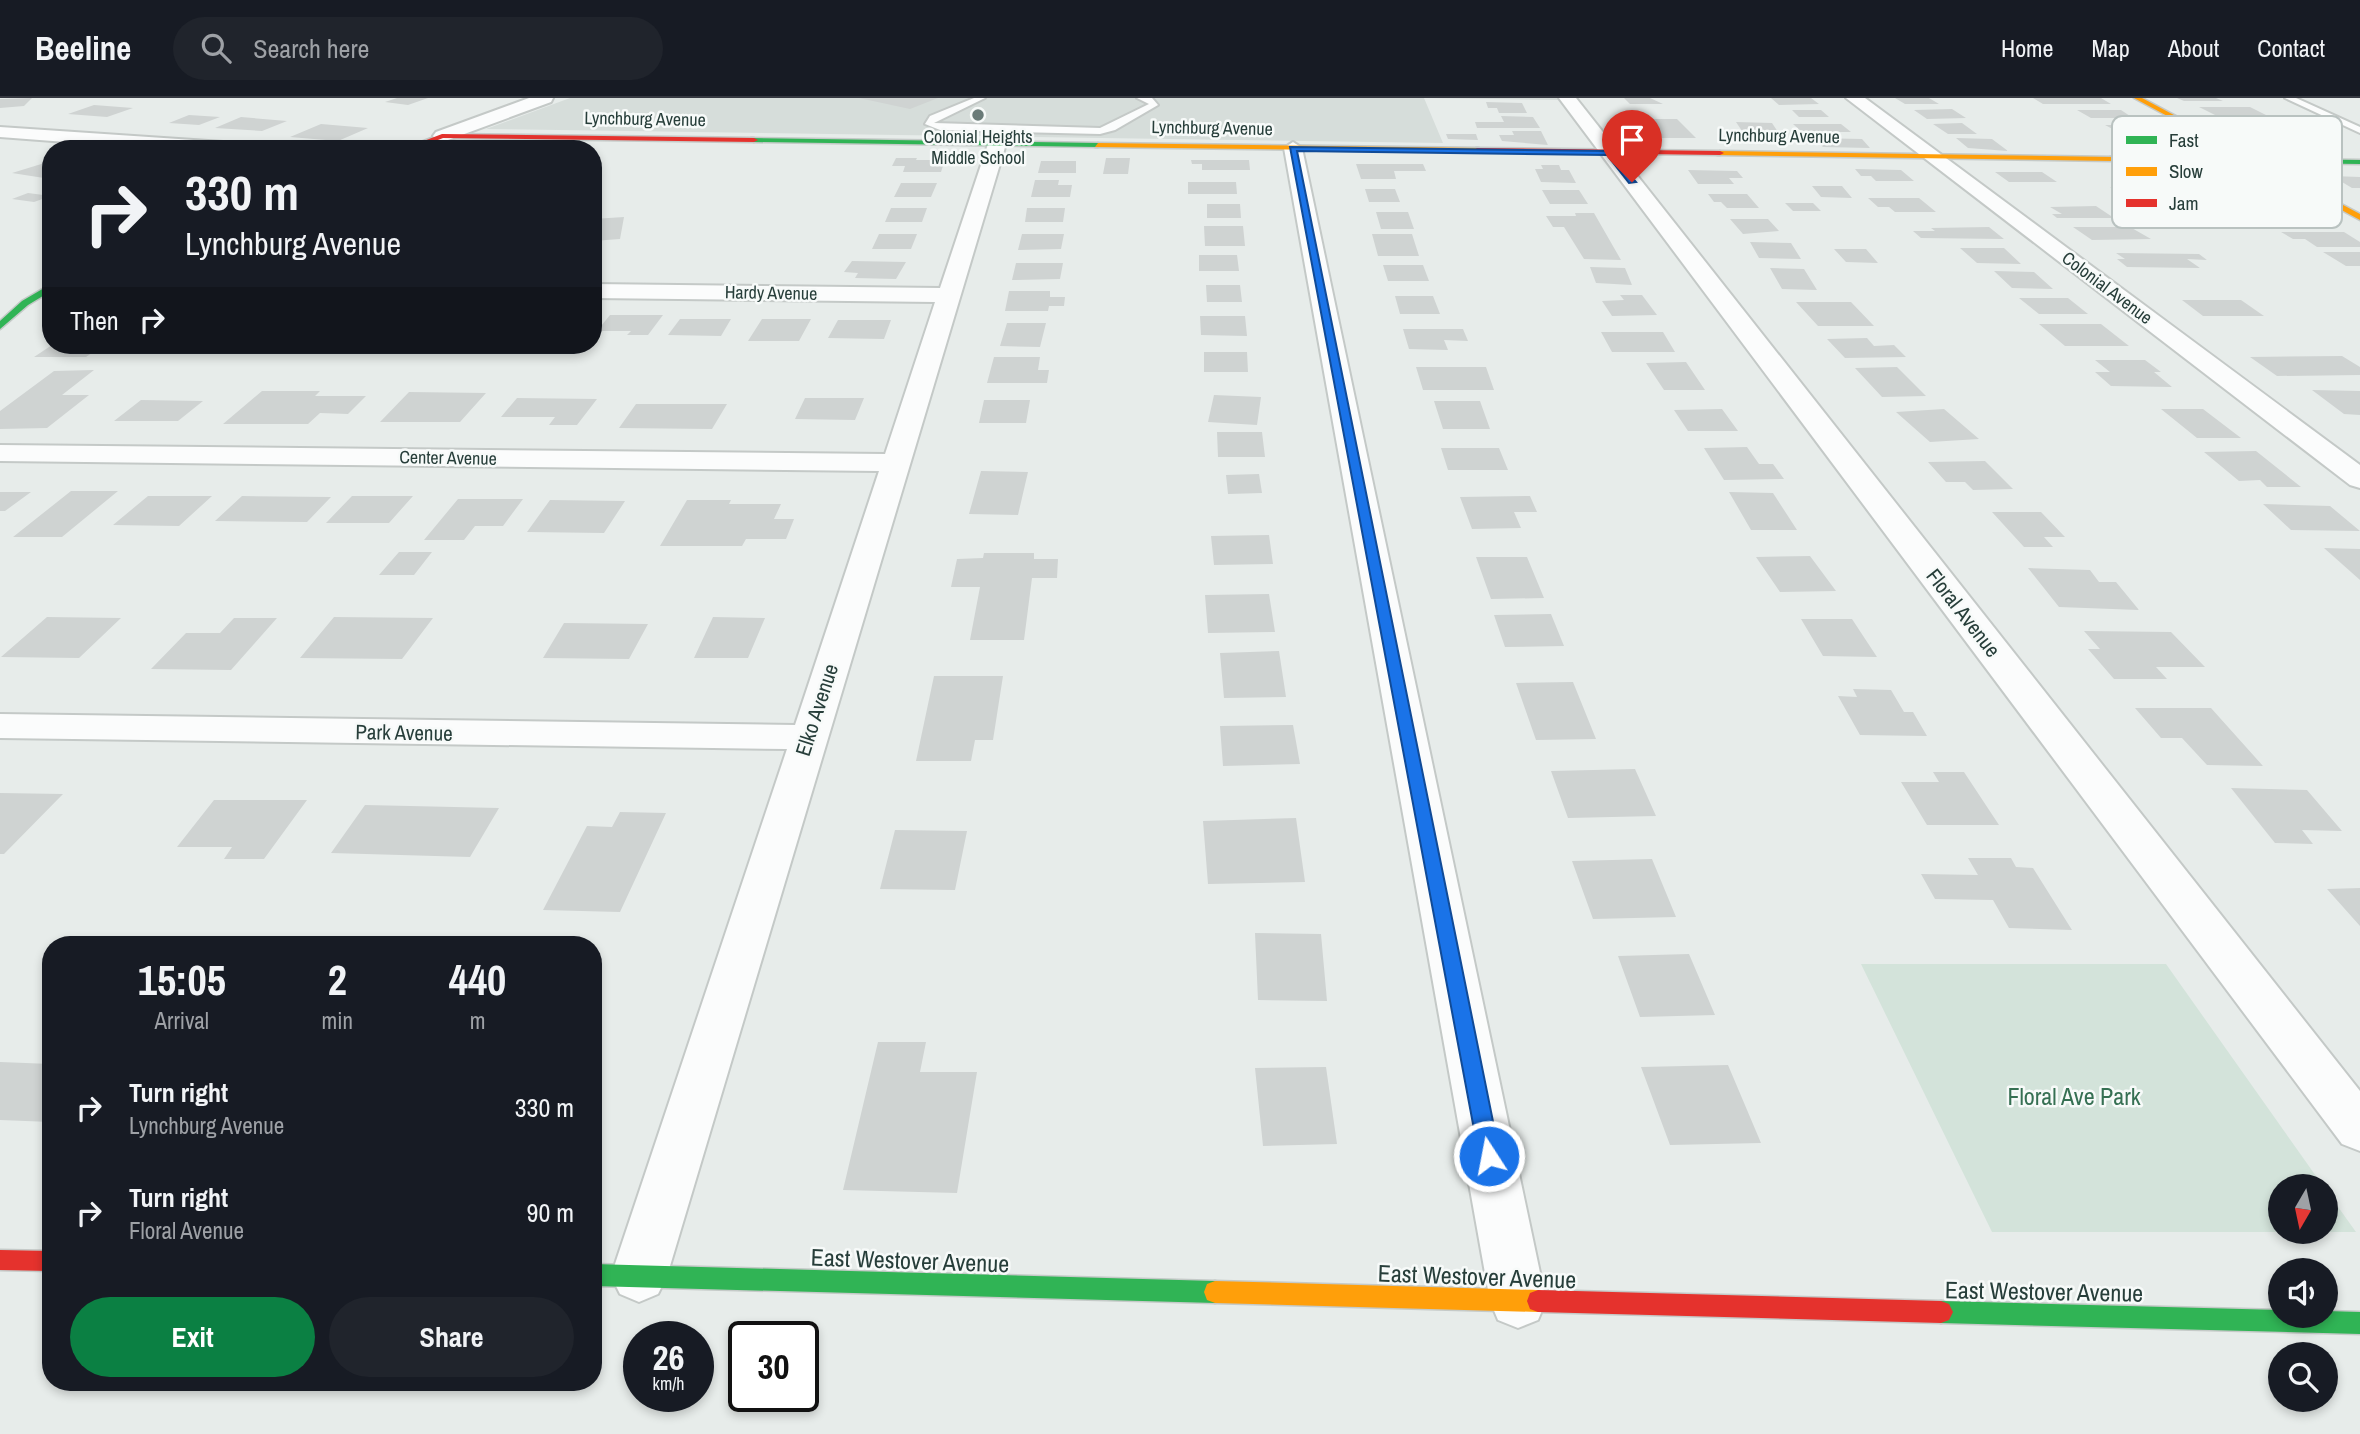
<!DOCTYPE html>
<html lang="en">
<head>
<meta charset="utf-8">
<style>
  :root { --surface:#171b24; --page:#20242c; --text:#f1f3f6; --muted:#9ea1a6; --line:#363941; --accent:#0b8043 }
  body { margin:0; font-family:"Archivo Narrow",sans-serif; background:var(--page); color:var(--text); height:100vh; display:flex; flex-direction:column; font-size:26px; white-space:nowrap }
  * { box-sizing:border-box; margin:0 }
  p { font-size:23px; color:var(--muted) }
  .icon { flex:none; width:38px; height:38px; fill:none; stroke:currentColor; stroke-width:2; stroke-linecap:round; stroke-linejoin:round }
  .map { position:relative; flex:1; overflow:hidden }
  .side { position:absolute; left:42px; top:838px; width:560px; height:455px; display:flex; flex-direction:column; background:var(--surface); border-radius:28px; box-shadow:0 4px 10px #0003 }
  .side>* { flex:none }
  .guide { position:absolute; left:42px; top:42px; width:560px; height:214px; border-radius:28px; box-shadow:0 4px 10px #0003; background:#171b24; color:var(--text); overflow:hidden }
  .needle { width:46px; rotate:189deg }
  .tools { position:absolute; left:2268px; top:1076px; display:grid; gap:14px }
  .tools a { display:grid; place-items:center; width:70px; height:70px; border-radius:50%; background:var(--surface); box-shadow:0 4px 10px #0003; font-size:35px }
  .speed { position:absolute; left:623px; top:1223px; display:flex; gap:14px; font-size:35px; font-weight:700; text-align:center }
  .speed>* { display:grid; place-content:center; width:91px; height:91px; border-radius:50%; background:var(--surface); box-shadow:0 4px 10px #0003; line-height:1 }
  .speed small { font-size:18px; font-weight:400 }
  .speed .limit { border:4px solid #111; border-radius:10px; background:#fff; color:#111 }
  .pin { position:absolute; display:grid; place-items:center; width:60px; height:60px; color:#fff; margin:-72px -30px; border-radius:50% 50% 50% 0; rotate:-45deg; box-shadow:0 0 7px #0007 }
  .pin .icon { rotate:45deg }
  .me { position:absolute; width:77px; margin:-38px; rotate:349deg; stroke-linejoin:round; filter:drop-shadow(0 0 5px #0008) }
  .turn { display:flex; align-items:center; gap:24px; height:147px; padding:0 28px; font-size:32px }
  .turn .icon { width:91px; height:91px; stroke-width:2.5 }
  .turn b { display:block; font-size:49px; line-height:60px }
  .then { display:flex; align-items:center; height:66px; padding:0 28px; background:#0003; gap:14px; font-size:26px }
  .eta { display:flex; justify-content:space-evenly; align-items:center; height:119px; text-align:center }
  .eta b { font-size:42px; font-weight:700; line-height:49px }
  .primary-button { display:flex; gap:14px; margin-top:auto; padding:14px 28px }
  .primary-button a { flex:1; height:80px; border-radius:42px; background:var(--accent); color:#fff; font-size:28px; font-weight:700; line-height:80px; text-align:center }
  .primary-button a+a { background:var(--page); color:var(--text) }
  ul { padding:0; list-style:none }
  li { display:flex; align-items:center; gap:21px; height:105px; padding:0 28px }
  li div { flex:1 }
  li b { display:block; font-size:26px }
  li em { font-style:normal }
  header { display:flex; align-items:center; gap:42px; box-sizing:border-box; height:98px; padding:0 35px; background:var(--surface); border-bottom:2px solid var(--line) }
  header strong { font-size:33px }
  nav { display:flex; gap:38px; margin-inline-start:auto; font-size:24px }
  .search { width:490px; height:63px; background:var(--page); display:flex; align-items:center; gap:18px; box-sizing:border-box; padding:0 24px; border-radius:38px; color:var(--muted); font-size:26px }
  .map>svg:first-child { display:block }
</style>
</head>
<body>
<header>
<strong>Beeline</strong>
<div class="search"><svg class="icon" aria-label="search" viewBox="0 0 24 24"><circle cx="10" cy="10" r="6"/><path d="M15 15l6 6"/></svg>Search here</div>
<nav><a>Home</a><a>Map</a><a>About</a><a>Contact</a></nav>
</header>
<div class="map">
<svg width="2360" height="1336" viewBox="0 0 2360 1336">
  <rect width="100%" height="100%" fill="#e7ecea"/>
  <!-- built -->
  <path fill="#d6ddda" d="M570,0h987l1,2 -134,-2 19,45 -957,-14z"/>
  <!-- green -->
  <path fill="#d3e3da" d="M1861,866h305l157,222h-43v46h46v-42l30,42h-364z"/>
  <!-- building -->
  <path fill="#cfd3d2" d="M32,0l-8,8 -24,2v-9z
    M397,0h31l-20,7 -23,-3z
    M859,0h79l-28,11z
    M1624,0h26l13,6h-33z
    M1771,0h40l8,6 -40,1z
    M1895,0h34l10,6h-34z
    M2033,0h68l10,6h-68z
    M2177,0h39l7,3h-39z
    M1486,4l36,1 5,10h-28l-2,-5h-9z
    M94,7l39,3 -26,9 -39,-3z
    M2199,9h51l18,9h-51z
    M1952,11l14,9 -39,1 -13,-9z
    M1792,12h29l8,7h-30z
    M2077,12h44l12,8h-42z
    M189,17l31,2 -21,8 -30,-2z
    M1501,18l32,1 7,11h-63l-2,-6h29z
    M241,19l46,4 -25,10 -47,-3z
    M1645,21h32l19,19h-34z
    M1736,24l36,1 6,9 -36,-1z
    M1962,25l15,11h-29l-15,-10z
    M321,26l47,4 -30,13 -48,-4z
    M1793,26h48l10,8h-49z
    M2105,27h47l10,5h-7l8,4h-41z
    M1512,33h29l7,14 -46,-4 -3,-6h15z
    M1446,36h30l2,6 -30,-1z
    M1814,40l48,1 8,9 -47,-1z
    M1956,40l36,1 16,12 -40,-3z
    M896,60h21l-1,2h29l-4,12h-38l2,-6h-13z
    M1106,60h24l-2,16h-25z
    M1191,62h58l1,10h-48v-6h-10z
    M51,63v15l-7,2 -32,-5z
    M1041,63h35v12h-38z
    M1356,66h67l3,7h-32l2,8h-35z
    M1541,67h18l2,5h8l7,13 -35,-1 -6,-13h8z
    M1855,71l46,1 13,11h-38l-5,-5h-10z
    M1688,72l49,1 6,7h-14l5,6h-36z
    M1995,74h47l15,10h-48z
    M2332,78l28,1v11h-8z
    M1035,82h24l-1,5h14l-2,12h-39z
    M1188,84h48l1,12h-49z
    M901,85h36l-6,14h-37z
    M1812,88h30l10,12 -31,-1z
    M2110,89h25l24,15h-26z
    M1365,91h30l5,13h-31z
    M1542,92h37l9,14h-38z
    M28,95l23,3 -17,6 -22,-3z
    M1708,96h39l12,14h-32l-6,-6h-7z
    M1868,100h51l17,14h-41l-6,-5h-11z
    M1785,105h28l8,8h-28z
    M1207,106h33l1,14h-34z
    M2096,108l18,12h-57l-5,-4h10l-12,-7z
    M891,110h36l-5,14h-37z
    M1027,110h38l-2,14h-38z
    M1376,114h32l6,17h-33z
    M1575,115h19l27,47 -37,-1 -20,-32h-11l-7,-11h30z
    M624,119l-4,22 -27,2v-22z
    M1730,121h38l11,12 -36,3z
    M1204,128h39l2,20h-40z
    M1989,129l15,12 -83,-1 -8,-7h22l-4,-3z
    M2073,129h57l21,12 -59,1z
    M2281,134h63l16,10v5h-43l-12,-8h-12z
    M879,136h38l-6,15h-39z
    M1022,136h42l-3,15 -43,1z
    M1372,136h40l7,22h-41z
    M1750,144l41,1 10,16 -42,-1z
    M1960,150h44l17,16 -44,-1z
    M1834,151h32l12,14 -32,-1z
    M2323,154h37v14h-14z
    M2116,155l83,1 8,6 -20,-1 13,9 -73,-1 -10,-8h8z
    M1199,157h38l2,16h-40z
    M852,163l54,1 -10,17 -41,-1 3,-5 -14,-1z
    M1016,165h47l-3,16 -48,1z
    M1383,167h40l6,16h-41z
    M1590,169l35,1 7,17 -36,-2z
    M1770,170l34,1 13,21 -35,-1z
    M1994,173l40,1 19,17 -41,-1z
    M1206,187h34l2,17h-35z
    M1009,193h41v6h15l-1,9h-15l-1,5h-43z
    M1620,197h22l15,20 -45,1 -10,-15 22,-1z
    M1395,198h38l7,18h-40z
    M2019,200h49l20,16h-49z
    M2182,202h59l23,16h-61z
    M1796,204h55l23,24h-56z
    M610,217h53l-15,20h-21l4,-4h-34z
    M1200,218h45l2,20 -46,-1z
    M680,221h51l-10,17 -53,-1z
    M762,221h49l-12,22h-51z
    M838,222h53l-7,19 -56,-1z
    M1007,225h39l-6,24 -40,-1z
    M2039,226h62l28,22h-64z
    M1403,231h60l5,12 -24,-1 4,10 -39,-1z
    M1601,234h62l12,20h-63z
    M1867,240l7,8 20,-1 12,12 -61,1 -18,-19z
    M52,247h51l-17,12h-52z
    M1204,254h43l1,20h-44z
    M2342,258l18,11v8l-83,1 -27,-19z
    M994,259h46l-2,13h11l-2,13h-60z
    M2095,262h50l16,12h-7l18,15 -61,-1 -16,-14h15z
    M1686,264l19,28h-41l-18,-27z
    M1416,269h70l8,23h-71z
    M1897,269l29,29 -44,1 -27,-29z
    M94,272l-32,25h27l-42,33 -47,1v-18l54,-40z
    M2312,292l48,1v24l-16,-1z
    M262,293h58l-5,5h51l-18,18 -28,-1 -12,11h-85z
    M409,294l77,1 -26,29h-80z
    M1214,297l47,2 -4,28 -49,-3z
    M517,300l80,1 -20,26h-28l6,-8h-54z
    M805,300h59l-9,22 -60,-1z
    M141,302l62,1 -25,20h-64z
    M984,302h46l-4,23h-47z
    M1434,303h46l10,28h-47z
    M636,306h91l-15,25 -93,-1z
    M1722,311l16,22h-50l-14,-21z
    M1944,311l35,30 -49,3 -34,-30z
    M2161,311h42l38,29h-44z
    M1217,334h45l3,25h-47z
    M1747,349l12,17h14l11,15 -60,1 -20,-32z
    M1441,350h58l9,22h-60z
    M2256,353l45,36h-34l-7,-7 -21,1 -35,-29z
    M1985,363l28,28 -40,1 -8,-8h-19l-18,-20z
    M981,373l47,1 -10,43 -49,-1z
    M1259,376l3,19 -34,1 -2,-19z
    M71,393h47l-56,46h-49z
    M0,394h31l-26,19h-5z
    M1729,394l44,1 24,37h-46z
    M148,398h64l-33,30 -66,-1z
    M242,398l89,1 -24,25 -92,-1z
    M352,398h61l-24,27h-63z
    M1530,398l7,16h-23l7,16 -49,1 -12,-32z
    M458,401h65l-20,27h-28l-11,14h-40z
    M550,402l75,1 -21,32 -77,-1z
    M687,402h44l-2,4h52l-7,15h20l-8,20h-40l-4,7h-82z
    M2263,406l67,2 30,25 -69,-1z
    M1992,414h49l24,25h-21l9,10h-29z
    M1269,437l4,29 -59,1 -3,-29z
    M2324,450l36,1v31z
    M399,454h33l-18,23h-35z
    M984,455h50v6h24l-1,19h-25l-8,62h-54l10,-53h-29l6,-28 26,-1z
    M1810,458l26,35 -56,1 -24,-35z
    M1476,459h51l17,41 -53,1z
    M2028,470l62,2 9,12h17l23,28 -80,-3z
    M1269,496l6,38 -67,1 -3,-38z
    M1551,516l13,32 -59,1 -11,-32z
    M47,519l74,1 -42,40 -78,-1z
    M334,519l99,1 -31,41 -102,-1z
    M713,519l52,1 -17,40h-54z
    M234,520h43l-46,52 -80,-1 35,-36h34z
    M1801,521h51l25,38 -54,-1z
    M564,525l84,1 -19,35 -86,-1z
    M2084,533l87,1 34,35h-49l11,12h-53l-26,-30h12z
    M1279,553l7,46 -62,1 -4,-45z
    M934,578h69l-10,64h-18l-4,21h-55z
    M1573,584l23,57 -60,1 -20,-57z
    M1853,591l38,1 13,22h9l14,24 -67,-1 -22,-39 19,1z
    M2135,610h76l52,58 -56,-1 -25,-27h-21z
    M1293,627l7,39 -77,2 -3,-40z
    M1635,671l21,47 -88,2 -17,-47z
    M1933,674h31l35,53h-72l-26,-43h38z
    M2231,690l76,2 35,41 -40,-1 11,14 -38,-1z
    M0,695l63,1 -59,60h-4z
    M214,702h93l-43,59h-40l8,-12h-55z
    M365,707l134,3 -29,49 -139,-4z
    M620,714l46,1 -46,99 -77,-2 44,-84 25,1z
    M1296,720l9,64 -97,2 -5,-63z
    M895,732l72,1 -12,59 -75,-1z
    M1968,760h43l5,9 17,1 39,62 -63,-2 -16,-28 -58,-1 -14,-25 57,1z
    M1652,761l24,58 -83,2 -21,-58z
    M2360,790v38l-33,-37z
    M1255,835l66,1 6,67 -69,-1z
    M1689,856l26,61 -75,2 -22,-61z
    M878,944h48l-6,30h57l-20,121 -114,-3z
    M0,964l51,2v58l-51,-2z
    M1728,967l33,78 -91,2 -29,-78z
    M1326,969l11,77 -74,2 -8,-78z"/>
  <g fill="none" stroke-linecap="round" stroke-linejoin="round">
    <defs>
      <path id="lane" d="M974,0h11l-51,25 166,5 49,-24 -12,-6h15l6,7 -43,25 -15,4 -160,-4 -15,-6 5,-8z
        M2285,0h11l64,29v6z"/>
      <path id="street" d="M529,0h24l-2,4 -103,38h-12l-3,-4 3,-4z
        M1559,0h17l784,993v60l-18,-7z
        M1846,0h19l495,367v23l-10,-3z
        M0,29l238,16 9,6h-89l-158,-12z
        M997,41l9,5 -339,1132 -9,18 -19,8 -19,-8 -9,-18 176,-527 -787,-11v-24l795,11 84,-254 -879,-10v-16l885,9 50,-152 -342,-4v-14l347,4 48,-144z
        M1293,44l9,6 244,1153 -8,19 -20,8 -20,-8 -8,-19 -206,-1153z"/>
      <path id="fast" d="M751,40l347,5 4,2 -4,2 -344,-5z
        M2110,59l250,3v4l-247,-3z
        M51,186v7l-23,14 -28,24v-8l22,-20z
        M593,1166l622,17 8,3 3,8 -3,8 -8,3 -622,-17z
        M1941,1203l339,9v6h46v-5l34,1v22l-419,-11 -8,-3 -4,-8 4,-8z"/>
      <path id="slow" d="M2134,0h8l218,116v6z
        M1098,45l381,5 4,2 -4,2 -384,-5z
        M1720,53l393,6 4,2 -4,2 -396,-6z
        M1215,1183l323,9 8,3 3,8 -3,8 -8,3 -323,-9 -8,-3 -3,-8 3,-8z"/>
      <path id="jam" d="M442,36l312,4 4,2 -4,2 -311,-4 -28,11h-12z
        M1476,50l244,3 4,2 -4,2 -241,-3z
        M0,1152l51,1v20l-51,-1z
        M1538,1192l403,11 8,3 4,8 -4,8 -8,3 -403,-11 -8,-3 -3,-8 3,-8z"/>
    </defs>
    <!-- lane casing -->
    <use href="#lane" stroke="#c4c9c7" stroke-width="4"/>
    <!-- street casing -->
    <use href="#street" stroke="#c4c9c7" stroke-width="4"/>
    <!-- fast casing -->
    <use href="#fast" stroke="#c5cac8" stroke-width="3"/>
    <!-- slow casing -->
    <use href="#slow" stroke="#c5cac8" stroke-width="3"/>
    <!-- jam casing -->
    <use href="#jam" stroke="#c5cac8" stroke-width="3"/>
    <!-- lane -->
    <use href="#lane" fill="#fbfcfc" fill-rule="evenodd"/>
    <!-- street -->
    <use href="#street" fill="#fbfcfc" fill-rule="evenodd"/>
    <!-- fast -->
    <use href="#fast" fill="#30b455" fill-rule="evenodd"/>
    <!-- slow -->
    <use href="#slow" fill="#ff9f0a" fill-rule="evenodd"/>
    <!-- jam -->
    <use href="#jam" fill="#e5322d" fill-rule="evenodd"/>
  </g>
  <!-- route -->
  <path fill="#1a73e8" stroke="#114b97" stroke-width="2" d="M1290,49l319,4 27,31 -7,1 -22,-28 -310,-4 203,1005 -3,6 -8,3 -7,-3 -3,-6z"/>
  <!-- markers -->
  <circle fill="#6a7b78" stroke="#f7faf9" stroke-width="2.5" cx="978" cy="17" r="7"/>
  <g text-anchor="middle" stroke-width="5" stroke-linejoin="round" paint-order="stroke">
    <!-- far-street labels -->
    <g font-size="18" fill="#273e3a" stroke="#f7faf9">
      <text transform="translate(645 21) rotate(1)" y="6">Lynchburg Avenue</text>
      <text transform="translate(1212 30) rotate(1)" y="6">Lynchburg Avenue</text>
      <text transform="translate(1779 38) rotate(1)" y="6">Lynchburg Avenue</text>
      <text transform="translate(2107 190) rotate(37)" y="6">Colonial Avenue</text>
      <text transform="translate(771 195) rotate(1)" y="6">Hardy Avenue</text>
      <text transform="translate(448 360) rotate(1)" y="6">Center Avenue</text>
    </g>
    <!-- far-poi labels -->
    <g font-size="18" fill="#273e3a" stroke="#f7faf9">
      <text x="978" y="45">Colonial Heights<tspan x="978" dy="21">Middle School</tspan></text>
    </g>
    <!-- street labels -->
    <g font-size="21" fill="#273e3a" stroke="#f7faf9">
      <text transform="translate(1963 515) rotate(52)" y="7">Floral Avenue</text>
      <text transform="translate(817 612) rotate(-72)" y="7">Elko Avenue</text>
      <text transform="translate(404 635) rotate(1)" y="7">Park Avenue</text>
    </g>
    <!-- near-park labels -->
    <g font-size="24" fill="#367053" stroke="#f7faf9">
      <text x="2074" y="1007">Floral Ave Park</text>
    </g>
    <!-- near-street labels -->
    <g font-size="24" fill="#273e3a" stroke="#f7faf9">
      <text transform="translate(910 1163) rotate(2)" y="8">East Westover Avenue</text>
      <text transform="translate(1477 1179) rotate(2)" y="8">East Westover Avenue</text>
      <text transform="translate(2044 1194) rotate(1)" y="8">East Westover Avenue</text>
    </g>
  </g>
  <!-- legend -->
  <rect x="2112" y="18" width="230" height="112" rx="10" fill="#f7faf9" stroke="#b9c2c0" stroke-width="2"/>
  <rect x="2126" y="38" width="31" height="8" fill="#30b455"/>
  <rect x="2126" y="69" width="31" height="9" fill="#ff9f0a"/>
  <rect x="2126" y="101" width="31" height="8" fill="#e5322d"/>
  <g font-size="19" fill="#273e3a">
    <text x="2169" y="49">Fast</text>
    <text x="2169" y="80">Slow</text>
    <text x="2169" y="112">Jam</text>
  </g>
</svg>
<div class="tools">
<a><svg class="needle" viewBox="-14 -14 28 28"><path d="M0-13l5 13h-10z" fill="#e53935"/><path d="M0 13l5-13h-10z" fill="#9ea1a6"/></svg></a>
<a><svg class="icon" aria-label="sound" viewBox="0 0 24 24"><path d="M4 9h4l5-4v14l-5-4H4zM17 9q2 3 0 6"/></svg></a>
<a><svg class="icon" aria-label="search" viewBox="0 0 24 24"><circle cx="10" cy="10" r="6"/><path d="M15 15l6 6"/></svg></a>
</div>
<div class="speed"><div>26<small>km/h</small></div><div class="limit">30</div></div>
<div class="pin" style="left:1632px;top:84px;background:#d93025"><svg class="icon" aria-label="arrive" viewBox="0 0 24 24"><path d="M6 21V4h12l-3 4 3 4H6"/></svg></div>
<svg class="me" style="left:1489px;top:1058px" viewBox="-20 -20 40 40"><circle r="17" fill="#1a73e8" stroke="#fff" stroke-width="3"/><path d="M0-11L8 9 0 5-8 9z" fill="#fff"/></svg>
<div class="guide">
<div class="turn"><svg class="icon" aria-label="right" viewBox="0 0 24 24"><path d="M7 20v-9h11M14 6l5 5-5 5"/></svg><div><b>330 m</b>Lynchburg Avenue</div></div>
<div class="then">Then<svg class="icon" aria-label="right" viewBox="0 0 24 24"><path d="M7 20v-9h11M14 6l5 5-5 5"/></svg></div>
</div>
<section class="side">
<div class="eta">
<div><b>15:05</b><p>Arrival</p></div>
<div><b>2</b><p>min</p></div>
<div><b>440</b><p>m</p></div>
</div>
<ul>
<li><svg class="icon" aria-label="right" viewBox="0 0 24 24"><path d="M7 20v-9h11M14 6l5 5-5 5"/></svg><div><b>Turn right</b><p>Lynchburg Avenue</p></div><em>330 m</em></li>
<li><svg class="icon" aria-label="right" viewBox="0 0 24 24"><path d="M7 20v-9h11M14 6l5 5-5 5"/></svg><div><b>Turn right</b><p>Floral Avenue</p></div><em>90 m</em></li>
</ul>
<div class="primary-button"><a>Exit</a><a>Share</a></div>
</section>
</div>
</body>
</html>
